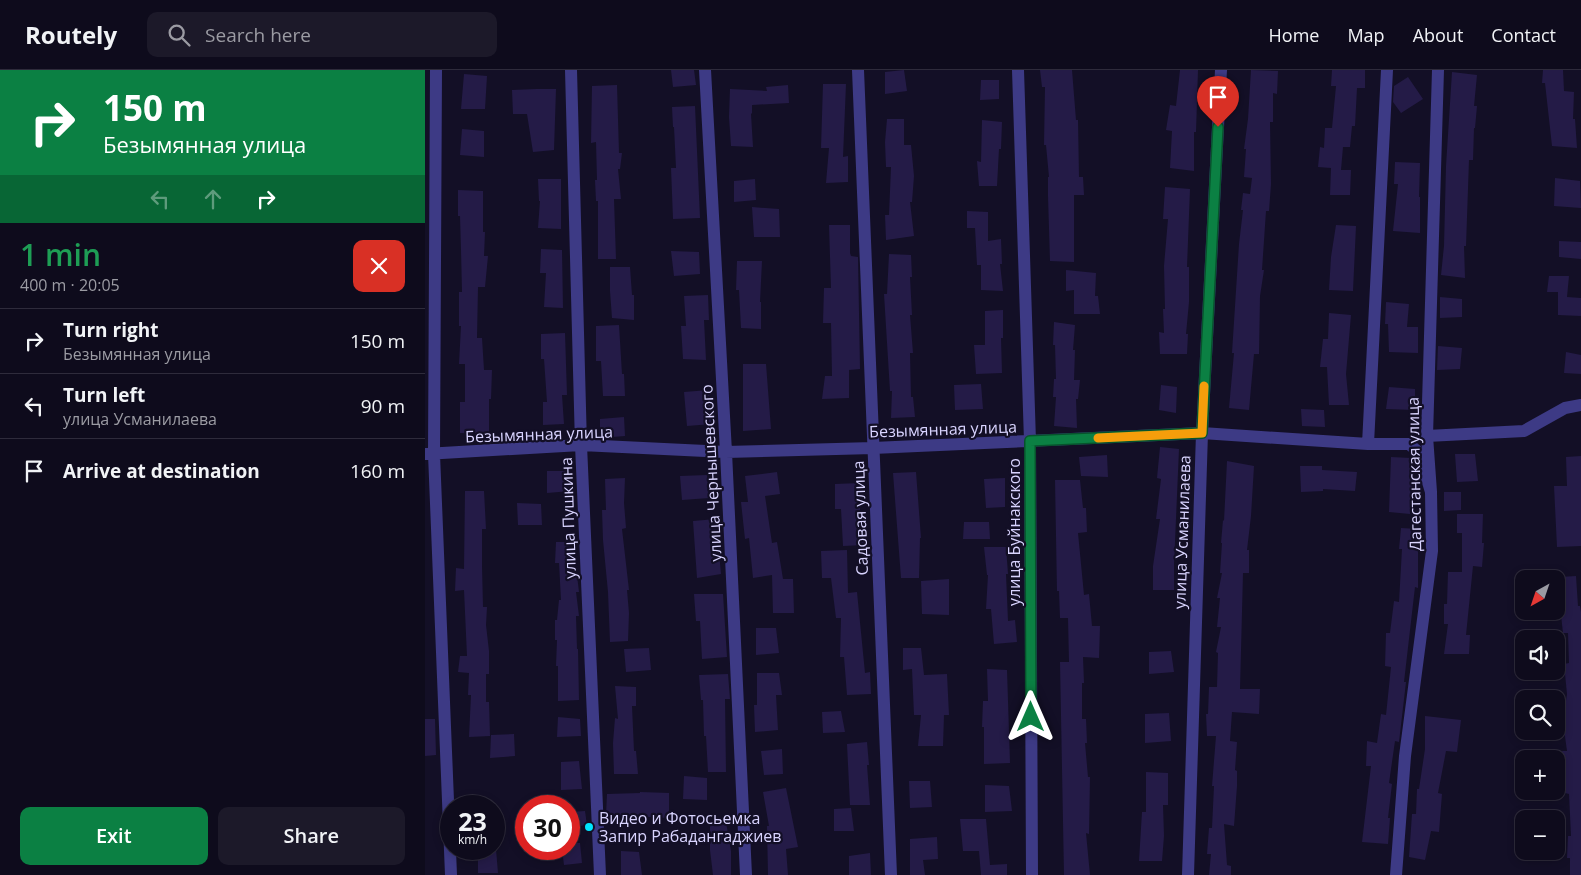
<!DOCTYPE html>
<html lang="en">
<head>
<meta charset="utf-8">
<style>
  :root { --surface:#0e0b1c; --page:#1c1929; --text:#f1f3f6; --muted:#9b9ba3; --line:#2e2b3b; --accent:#0b8043 }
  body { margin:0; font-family:"Open Sans",sans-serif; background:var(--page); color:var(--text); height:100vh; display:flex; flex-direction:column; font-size:19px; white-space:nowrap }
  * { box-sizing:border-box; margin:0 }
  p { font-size:16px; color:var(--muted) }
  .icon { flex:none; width:28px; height:28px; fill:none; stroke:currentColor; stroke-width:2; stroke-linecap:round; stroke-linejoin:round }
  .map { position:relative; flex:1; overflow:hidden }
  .sheet { display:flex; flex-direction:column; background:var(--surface); width:425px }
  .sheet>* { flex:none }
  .hud { background:#0b8043; color:#fff; overflow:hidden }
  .needle { width:32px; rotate:220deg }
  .controls { position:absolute; left:1090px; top:500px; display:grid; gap:10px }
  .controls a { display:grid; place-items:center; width:50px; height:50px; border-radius:10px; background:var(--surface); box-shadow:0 2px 8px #0003,0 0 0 1px var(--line); font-size:25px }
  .speed { position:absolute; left:15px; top:725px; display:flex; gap:10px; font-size:25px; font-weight:700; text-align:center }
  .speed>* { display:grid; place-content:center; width:65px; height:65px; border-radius:50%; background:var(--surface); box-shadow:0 2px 8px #0003,0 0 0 1px var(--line); line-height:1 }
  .speed small { font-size:12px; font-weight:400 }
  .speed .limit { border:8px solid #d22; background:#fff; color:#111 }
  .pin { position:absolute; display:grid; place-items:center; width:42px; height:42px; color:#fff; margin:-51px -21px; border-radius:50% 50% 50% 0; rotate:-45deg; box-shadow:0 0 5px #0007 }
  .pin .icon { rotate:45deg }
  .me { position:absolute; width:55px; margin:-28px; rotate:0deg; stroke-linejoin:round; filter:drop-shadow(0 0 4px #0008) }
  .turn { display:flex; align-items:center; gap:18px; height:105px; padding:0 20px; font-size:22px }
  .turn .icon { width:65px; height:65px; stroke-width:2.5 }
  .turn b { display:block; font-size:35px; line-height:42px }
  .lanes { display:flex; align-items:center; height:48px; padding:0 20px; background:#0003; justify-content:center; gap:25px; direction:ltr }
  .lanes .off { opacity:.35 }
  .round { display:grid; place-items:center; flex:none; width:52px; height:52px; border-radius:10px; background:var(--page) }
  .overview { display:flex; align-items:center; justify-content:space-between; height:85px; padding:0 20px }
  h1 { font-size:30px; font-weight:600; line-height:38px; color:#1e9e55 }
  .primary-button { display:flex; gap:10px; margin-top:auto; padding:10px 20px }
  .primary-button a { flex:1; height:58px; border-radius:10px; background:var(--accent); color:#fff; font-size:20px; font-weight:600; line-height:58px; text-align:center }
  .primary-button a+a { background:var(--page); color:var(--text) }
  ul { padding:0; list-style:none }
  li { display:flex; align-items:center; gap:15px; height:65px; padding:0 20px; border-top:1px solid var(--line) }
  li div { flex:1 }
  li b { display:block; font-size:19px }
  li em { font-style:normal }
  header { display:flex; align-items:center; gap:30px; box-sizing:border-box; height:70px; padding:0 25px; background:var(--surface); border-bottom:1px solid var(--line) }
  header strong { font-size:24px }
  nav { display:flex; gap:28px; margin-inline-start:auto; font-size:18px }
  .search { width:350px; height:45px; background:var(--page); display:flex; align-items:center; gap:12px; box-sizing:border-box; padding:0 18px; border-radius:10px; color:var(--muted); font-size:19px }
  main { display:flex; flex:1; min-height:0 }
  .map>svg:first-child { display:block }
</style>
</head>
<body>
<header>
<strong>Routely</strong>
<div class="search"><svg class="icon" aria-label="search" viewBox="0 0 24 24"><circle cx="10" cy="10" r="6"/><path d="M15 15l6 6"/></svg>Search here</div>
<nav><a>Home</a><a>Map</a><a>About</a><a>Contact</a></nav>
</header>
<main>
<section class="sheet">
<div class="hud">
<div class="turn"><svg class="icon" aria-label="right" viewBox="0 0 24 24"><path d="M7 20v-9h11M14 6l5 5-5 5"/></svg><div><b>150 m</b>Безымянная улица</div></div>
<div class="lanes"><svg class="icon off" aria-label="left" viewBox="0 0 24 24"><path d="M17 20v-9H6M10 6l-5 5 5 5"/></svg><svg class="icon off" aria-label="ahead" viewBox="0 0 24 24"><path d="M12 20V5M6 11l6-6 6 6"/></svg><svg class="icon" aria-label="right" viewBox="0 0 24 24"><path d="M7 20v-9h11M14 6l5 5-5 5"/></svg></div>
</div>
<div class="overview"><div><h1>1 min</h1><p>400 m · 20:05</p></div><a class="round" style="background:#d93025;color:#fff"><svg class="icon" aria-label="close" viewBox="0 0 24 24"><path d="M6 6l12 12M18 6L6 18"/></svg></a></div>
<ul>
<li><svg class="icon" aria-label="right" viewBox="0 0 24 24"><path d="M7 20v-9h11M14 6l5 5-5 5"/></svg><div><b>Turn right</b><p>Безымянная улица</p></div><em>150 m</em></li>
<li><svg class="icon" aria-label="left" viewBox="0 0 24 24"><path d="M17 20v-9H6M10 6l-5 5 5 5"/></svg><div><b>Turn left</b><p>улица Усманилаева</p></div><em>90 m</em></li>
<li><svg class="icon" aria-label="arrive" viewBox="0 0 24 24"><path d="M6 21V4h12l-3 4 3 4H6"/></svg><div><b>Arrive at destination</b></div><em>160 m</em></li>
</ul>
<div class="primary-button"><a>Exit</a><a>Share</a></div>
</section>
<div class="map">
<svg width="1156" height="805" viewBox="0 0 1156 805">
  <rect width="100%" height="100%" fill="#130f26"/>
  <!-- building -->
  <path fill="#241b47" d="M246,0h23l2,15 -23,2z
    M479,0l3,21 -22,3v-22z
    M615,0h32l4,50h2l1,57h4l1,18h-10v67l-24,-1 -2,-65v-19h1l-3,-32h-2l1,-58h-3z
    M755,0h18l-2,62h-2v39l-24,-3 2,-37 -6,-1 4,-25 6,1z
    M826,0l27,1 -1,23 -4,-1v29h-3l1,62 -2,27h-3l-4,59h2l-4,26 -1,58h-5l-5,56 -20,-2 5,-55h-2l7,-109 4,-34h-2l2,-17 7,1 2,-16 -8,-1 2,-28h-2l4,-30z
    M907,0h33v18h-8l-2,38h-3l-2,21h-7l-2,23h10l-1,25h-20l1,-27 -13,-1 2,-20 4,1 1,-20h7l4,-42h-5z
    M1118,0h20l1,21 10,1 -1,27h2l2,29 -25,-2 -7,-63h-3z
    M1027,2l25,3 -3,31h3l-2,22h-1l-1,32h-4l-3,86h-2l1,32 -24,-3 3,-29 2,-80z
    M39,4l23,2 -2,33h-24z
    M983,7l15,22 -22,14 -8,-11 1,-16z
    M556,10h18v19l-19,1z
    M398,14h23l-3,73 5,-1v26l-22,1 3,-35h-8z
    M192,15l2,68h3l-2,16h-2l3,30h-7l2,60h-18v-58h-2l-1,-21h2l-1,-38 -5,1 1,-57z
    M363,15l1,18 -37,2v8l-1,1 2,33 -22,-1 -2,-29 1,-28 37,2 -1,-4z
    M112,19h19l-2,61 -21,2 -6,-38h-14l-1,-24z
    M270,36l5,112 -27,1 -2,-51h5l-2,-41h-1l-1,-20z
    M462,49h17v26h7l3,31 -2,26h-2l4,34 -28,4 -1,-25h4l2,-48h-5l-1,-25z
    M557,50l20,2 -1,27h-2l-2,37h-18l-2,-25 4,1z
    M37,59l22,2v26l-24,-2z
    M970,92l25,1 -1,34h1v36l-27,-2 5,-47h-4z
    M1130,108l25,3 1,27 -27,-2z
    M113,109h23v50l-23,-1 2,-27h-1z
    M330,109l1,21 -22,2v-21z
    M740,117l25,2 -3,78h2v35l-3,32h2l-1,20h-27l-1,-22 5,1 -1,-24h2l-1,-43 4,-47h-5z
    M33,120l25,1v41h2l-1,24h4l-3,31h-7l-1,51h5l2,32h8l-1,29h-2v34h-29v-31h5v-38h-6l2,-38h-2v-34h3l-1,-42 -1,-34h-2z
    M327,137l27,2 1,28h-26z
    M542,141l21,1v29l13,-2 1,25h-2l3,27 -22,-1v-25h-4l-2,-37h-8z
    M404,155h21v28l1,3 7,1 2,112 -11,1v28l-27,1 3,-23h7l-1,-53h-8l1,-35h7z
    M911,155l20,1 -3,65 -24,-1 2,-33z
    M1134,171l22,1v17l-22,-2z
    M116,179l21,1 1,58 -19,-1 2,-34h-6z
    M246,181l28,1 1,22 -26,2z
    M464,184l22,1 1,22h-2l2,38h-2l3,38h-3l1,44h2l2,20 -24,1 1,-27h-2l-6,-97h3z
    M312,191h25l-2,41h1v27l-20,-1 -2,-38h-3z
    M185,197h20l2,28h2v25l-22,-2 -2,-27z
    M641,200l30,3 -1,23h3l2,18h-26v-24l-8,1z
    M1124,206h20l-2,21 14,1v18l-23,-1v-23h-11z
    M283,225l1,25h-5l2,40 -23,-1 -2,-33h5l-2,-30z
    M1015,227l22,2v18l-22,1z
    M961,232l23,2 -2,23h11v26l-29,-1 -1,-28h-3z
    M578,240v28h-2l1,35 -26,1 -2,-29h11v-34z
    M904,243l22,2 -5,59 3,31h-20l-2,-38h-7l3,-28h5z
    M629,252l21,3 -2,25h2l-1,30h6l-2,19h-2l1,29 -23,-2 2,-29h-3l1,-18h2l-1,-34h-2z
    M194,255l3,49h2l1,22h-22l-2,-35h-5v-35z
    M140,263l2,62h-5l2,29 -21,1v-23h4l-3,-43h-3v-25z
    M1013,276l24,2 -2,21 -23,1z
    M1141,282l15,3v19l-17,-1z
    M318,294h23l5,65 -28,2z
    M556,314l2,25 -28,1 -1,-25z
    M736,315l16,2 -1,26 -17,-3z
    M964,317l26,2v21l-29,-1z
    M284,320l3,34 -25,2 -3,-34z
    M876,339l23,1 1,17 -23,-1z
    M199,347l1,19 -25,2v-19z
    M735,377l19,2 -5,116v25h-21v-24l7,-47h-4l5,-40 -4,-1z
    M1030,384h20l3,27 -21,1z
    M682,385l1,22 -27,-1 -2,-19z
    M1156,386v90l-24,1 -3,-61h13l-1,-29z
    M966,387l20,1 3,7 -4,49 -21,-2z
    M802,391l27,5 -3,50 -4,34h2v23h-6l-3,116h20l-1,25 -27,-2 -2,29 7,1 -2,28 2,1v15l-3,40 -10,-2 3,41 4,1v9h-22l2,-21h-4l2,-26h3l2,-42h-2l4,-50h-9l-1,-22h2l1,-27h8l1,-34 -2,-1 5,-25h-4l3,-29h-3l5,-25h-2l2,-30h-1l2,-23 1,1z
    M875,396h22v4l35,2 -2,19 -32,-2v2l-22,1z
    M122,401h24v20l-24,2z
    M352,402l3,22 -15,2 7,47 5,-1 6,37h10l1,34h-21l-1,-38 -19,3 -4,-40 -4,1 -4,-37h7l-3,-26z
    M491,402l5,66h-1l-1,40h-18l-8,-105z
    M282,405l2,23 -27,2 -2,-24z
    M200,408l-1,25 2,25 -4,1 7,61h-2l2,23 -1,28 -18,1 -2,-50 -5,-52 -1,-30h4l-1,-31z
    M580,408v29l-19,1 -2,-29z
    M630,410h25l3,28h3l1,24 -9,1 6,62 5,-1 3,32h8l-1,32 -16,-1 1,26h-2v36h4l1,24h-2l3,34h2l-1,57 -3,-1 4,42h-26l-4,-213h9l-1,-44h-8l-1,-27h-2z
    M435,413v42h3l1,20 -21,1 -2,-37h-6v-25z
    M40,421h19l2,38h-4v37l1,41h4l-1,18 3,26v23h-3v28h3l1,34 -21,1 2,-42h-3l1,-22 -11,-1 2,-16h7l-3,-66 -9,1 1,-23 8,1z
    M1019,422h17v18l-17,1z
    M92,433l24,1 1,21h-24z
    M1032,444h26l-1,29h2l-2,24 -9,-1 -7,69h4l-1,19h-25l4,-30h-4v-20h3l1,-32h14v-39h-5z
    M291,449l5,55 -24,4 -4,-57z
    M539,452h25l1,17h-27z
    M976,458l17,1v59l-3,-1 -11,95h2l-7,60 -4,-1 -6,42 3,1 -4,34h2l-2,26 -26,-2 9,-76h-5l1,-25 10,2 4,-29 5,1 5,-48 -6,-1 1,-33h4l4,-32 5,1 3,-53h-3z
    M131,472h18l1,33h2l2,17h-3l3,24h-3l1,33h1l1,51 -21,1v-35h-2l1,-26h-2v-20h2l2,-20h2l-2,-37h-4z
    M559,477h22l2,27h-2l2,47 7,-1 2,22 -23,2 -3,-35h-5l2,-34h-1z
    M422,480l1,43 9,-1 8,81 5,-1 1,22 -24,1 -3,-38h-4l1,-39h-5l-5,-40h-9l-1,-27z
    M1151,506l2,30h2l1,6v263h-11v-17h-3l1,-22h3l-2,-42 -4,-1 1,-17 -4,-25h5l-4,-29 4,-28 -3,-30 5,-1 -1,-30h-5l-3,-27h1l-1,-29z
    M524,509v36l-27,-1 -1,-33z
    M269,524h29l4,63 -25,2 -2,-38h-4z
    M331,558h20l3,25 -23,2z
    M224,578l2,22 -25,2 -2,-23z
    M478,578h18l3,27 23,-1 2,41h-5l-1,31h-25l3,-31h-7l-2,-46 -9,1z
    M746,581l3,21 -25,2v-22z
    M562,599l20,1 3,93 -26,1v-37h-2l1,-26h5z
    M332,603h22l3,22h-6l2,35 -23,2 -1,-27h3z
    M303,604l2,25h-5l1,73h-18l-2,-36h-2l-1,-36h-2l-2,-25z
    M190,616l21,1v19h-4l2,45h2l2,23h-24l-1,-31 2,-25 3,1z
    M416,641l4,21 -22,1 -1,-21z
    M744,643l2,28 -26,2v-29z
    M1000,646l36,4 -4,32 -11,-1 -8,42 4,1 -3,38 -8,-1 -6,29 -16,-3 3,-43h4l1,-25h2l6,-40z
    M133,647l22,2 1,17 -24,1z
    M0,649h10l1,36 -11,1z
    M89,664l1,22 -25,2 1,-23z
    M442,672l2,23h-2l3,40h-20l-3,-61z
    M357,679l1,25 -19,1 -3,-24z
    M154,691l3,28 -21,1v-28z
    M721,702l22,1v32h-5l1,31 -2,25h-23l3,-49h4z
    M259,706l23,2v22l-24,-1z
    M484,711h21l2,26 -22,1z
    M560,715l24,1 3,25 -27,1z
    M361,718l12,59 -12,2 2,26h-20l-1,-49h2l-6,-34z
    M215,722l29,1v25l-63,-3 1,-21 33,-1z
    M426,738l3,23h-20v-22z
    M160,741l2,14 -16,2 -1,-15z
    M535,749h26l4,46 17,-1v11h-26l-2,-24h-16z
    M301,752l5,29v24h-18l-3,-25v-26z
    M512,767l1,22 -15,1 2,15h-15v-36z
    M144,773h11l2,20 -18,2 -2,-16h7z
    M53,779h18l2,24h-20z
    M196,781l18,1 3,23h-21z
    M445,783l1,22h-22v-19z"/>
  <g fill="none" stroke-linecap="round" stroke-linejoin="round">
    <!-- minor -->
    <path stroke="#3d3a85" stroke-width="12" d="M11,0l-2,384 17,421
      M146,0l10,375 19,430
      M280,0l21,382 20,423
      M433,0l33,805
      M593,0l12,371 2,434
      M1002,366l97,-5 41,-23 16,-3
      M943,374l19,-374
      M0,384l156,-9 145,7 147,-4 329,-15 166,11h41l7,6 6,12 9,30
      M763,805l14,-442 19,-363
      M971,805l9,-119 27,-205 -1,-59 -4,-56 11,-366"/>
  </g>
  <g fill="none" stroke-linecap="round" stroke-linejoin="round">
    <defs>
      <path id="route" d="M606,647l-1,-276 172,-8 16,-306"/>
    </defs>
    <!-- route casing -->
    <use href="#route" stroke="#07532c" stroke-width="12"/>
    <!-- route -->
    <use href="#route" stroke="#0b8043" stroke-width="9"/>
    <!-- slow -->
    <path stroke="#f59e0b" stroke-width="9" d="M673,368l104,-5 2,-47"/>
  </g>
  <!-- markers -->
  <circle fill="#00e5ff" stroke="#130f26" stroke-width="2" cx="164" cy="757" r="5"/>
  <g text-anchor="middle" stroke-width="4.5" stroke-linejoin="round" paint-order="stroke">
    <!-- street labels -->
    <g font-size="16" fill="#d9d4ff" stroke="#130f26">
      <text transform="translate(518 359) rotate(-2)" y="6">Безымянная улица</text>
      <text transform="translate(114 364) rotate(-2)" y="6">Безымянная улица</text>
      <text transform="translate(286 403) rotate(-93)" y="6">улица Чернышевского</text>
      <text transform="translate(989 404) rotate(-91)" y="6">Дагестанская улица</text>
      <text transform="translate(143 448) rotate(-92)" y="6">улица Пушкина</text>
      <text transform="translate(435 448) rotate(-92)" y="6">Садовая улица</text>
      <text transform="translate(589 462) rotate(-90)" y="6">улица Буйнакского</text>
      <text transform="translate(757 462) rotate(-88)" y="6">улица Усманилаева</text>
    </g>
    <!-- poi labels -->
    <g font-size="16" fill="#d9d4ff" stroke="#130f26" text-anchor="start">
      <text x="174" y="754">Видео и Фотосьемка<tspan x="174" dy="18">Запир Рабадангаджиев</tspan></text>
    </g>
  </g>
</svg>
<div class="controls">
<a><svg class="needle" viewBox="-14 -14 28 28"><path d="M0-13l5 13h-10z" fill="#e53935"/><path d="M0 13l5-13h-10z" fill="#9b9ba3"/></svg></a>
<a><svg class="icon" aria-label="sound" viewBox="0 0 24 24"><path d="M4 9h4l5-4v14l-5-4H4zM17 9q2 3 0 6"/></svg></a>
<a><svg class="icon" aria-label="search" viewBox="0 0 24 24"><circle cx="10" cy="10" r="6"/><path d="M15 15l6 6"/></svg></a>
<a>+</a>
<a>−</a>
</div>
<div class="speed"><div>23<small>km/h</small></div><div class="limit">30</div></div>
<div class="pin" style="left:793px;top:57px;background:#d93025"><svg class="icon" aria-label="arrive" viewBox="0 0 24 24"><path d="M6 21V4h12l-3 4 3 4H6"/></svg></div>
<svg class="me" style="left:606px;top:647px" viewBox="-20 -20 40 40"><path d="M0-17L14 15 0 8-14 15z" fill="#0b8043" stroke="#fff" stroke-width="4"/></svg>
</div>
</main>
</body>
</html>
